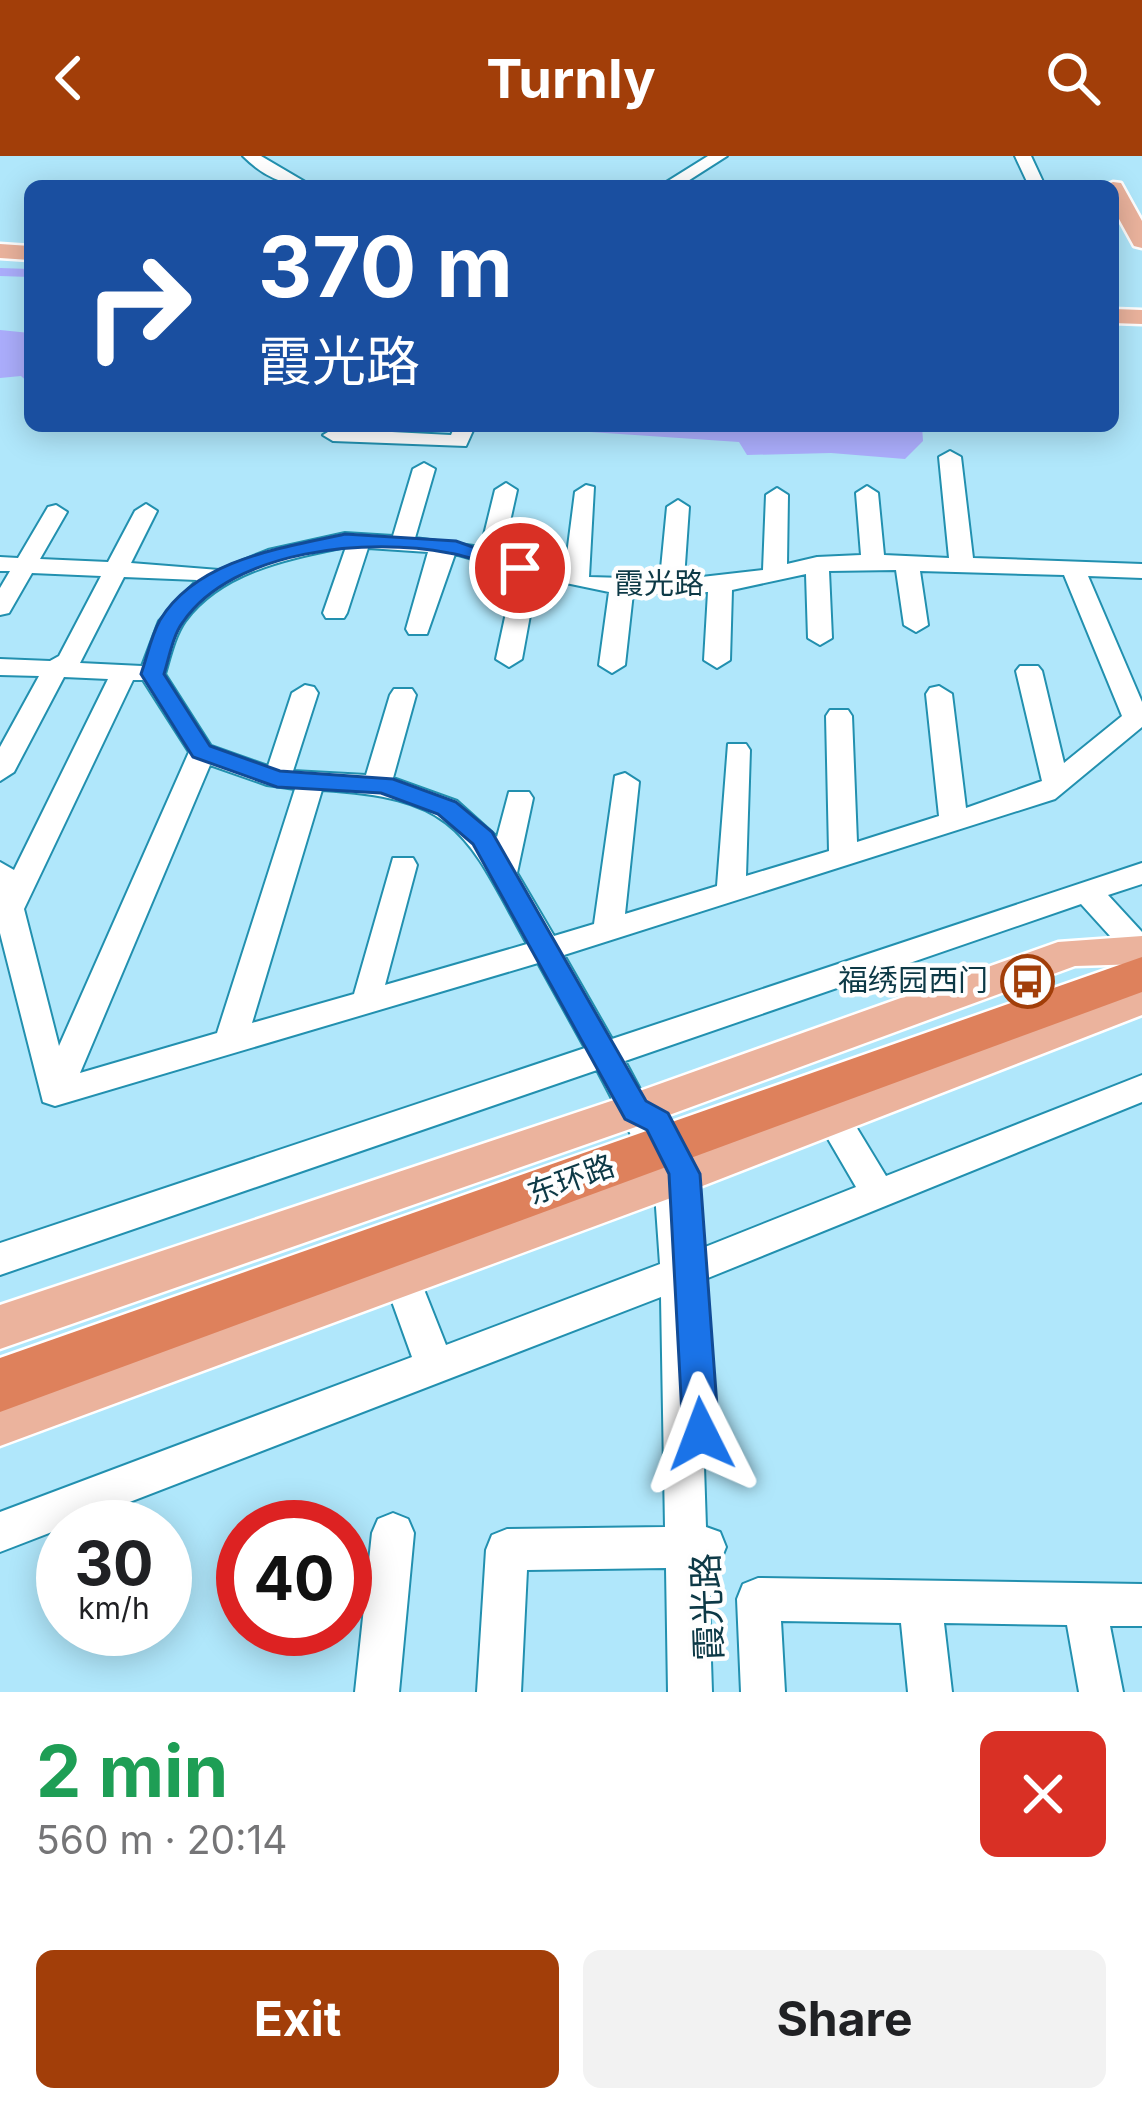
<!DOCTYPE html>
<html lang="en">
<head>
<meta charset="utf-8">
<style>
  :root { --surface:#fff; --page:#f2f2f2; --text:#202124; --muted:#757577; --accent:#a23e09 }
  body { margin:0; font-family:Inter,"Noto Sans SC",sans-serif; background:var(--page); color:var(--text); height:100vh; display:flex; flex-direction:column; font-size:45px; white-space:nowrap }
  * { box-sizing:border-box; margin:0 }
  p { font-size:39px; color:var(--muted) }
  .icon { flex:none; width:66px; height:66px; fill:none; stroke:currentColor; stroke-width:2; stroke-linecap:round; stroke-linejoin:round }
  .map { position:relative; height:1536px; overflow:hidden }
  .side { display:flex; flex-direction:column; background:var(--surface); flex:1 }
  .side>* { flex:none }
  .guide { position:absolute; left:24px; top:24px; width:1095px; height:252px; border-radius:18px; box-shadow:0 6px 30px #0003; background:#1a4fa0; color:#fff; overflow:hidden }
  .speed { position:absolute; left:36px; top:1344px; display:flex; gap:24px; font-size:60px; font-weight:700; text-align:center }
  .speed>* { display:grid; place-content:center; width:156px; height:156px; border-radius:50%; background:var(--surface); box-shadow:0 6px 30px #0003; line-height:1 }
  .speed small { font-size:30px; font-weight:400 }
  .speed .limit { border:18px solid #d22; background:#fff; color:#111 }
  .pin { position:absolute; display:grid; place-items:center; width:102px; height:102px; color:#fff; margin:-51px; border:6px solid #fff; border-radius:50%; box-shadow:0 3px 12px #0007 }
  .me { position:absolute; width:132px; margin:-66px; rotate:357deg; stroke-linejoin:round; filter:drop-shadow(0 0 9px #0008) }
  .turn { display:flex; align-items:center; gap:42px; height:252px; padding:0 36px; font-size:54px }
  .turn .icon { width:156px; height:156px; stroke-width:2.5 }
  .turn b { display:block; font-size:84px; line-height:102px }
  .round { display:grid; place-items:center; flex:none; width:126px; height:126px; border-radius:18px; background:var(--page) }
  .overview { display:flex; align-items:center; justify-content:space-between; height:204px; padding:0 36px }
  h1 { font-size:72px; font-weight:700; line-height:90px; color:#1e9e55 }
  .primary-button { display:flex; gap:24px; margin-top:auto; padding:24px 36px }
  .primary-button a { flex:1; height:138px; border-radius:18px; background:var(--accent); color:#fff; font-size:48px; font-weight:700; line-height:138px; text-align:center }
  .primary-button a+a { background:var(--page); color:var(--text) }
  header { display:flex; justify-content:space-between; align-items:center; height:156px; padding:0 36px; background:var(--accent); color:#fff; font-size:54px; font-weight:700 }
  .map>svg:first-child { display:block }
</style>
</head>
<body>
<header><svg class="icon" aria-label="back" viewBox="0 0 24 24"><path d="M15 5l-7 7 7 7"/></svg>Turnly<svg class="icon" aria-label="search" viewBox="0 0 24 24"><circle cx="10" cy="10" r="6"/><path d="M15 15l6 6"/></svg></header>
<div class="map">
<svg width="1142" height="1536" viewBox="0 0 1142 1536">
  <rect width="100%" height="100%" fill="#b0e7fb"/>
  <!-- water -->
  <path fill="#acaefd" d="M0,174l30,3v51l-9,-8 -21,2z
    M502,270h420l1,15 -18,18 -74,-6 -84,2 -8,-13z"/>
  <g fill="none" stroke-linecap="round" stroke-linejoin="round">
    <!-- canal -->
    <path fill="#acaefd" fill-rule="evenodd" d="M0,112l30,1v8l-30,-1z
      M1113,181l6,2v6l-6,2z"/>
    <defs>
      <path id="minor" d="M243,0h18l51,30c-28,0 -49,-10 -69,-30z
        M708,0h19l-47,30h-20z
        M1015,0h16l14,30h-16z
        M455,270h20l-9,20 -133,-5 -10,-6 10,-6 118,6z
        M950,295l11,6 12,101 169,6v14l-54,-2 54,126v25l-87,72 -491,156 48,84 530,-176v21l-34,11 34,37v29l-12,-3 -49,-54 -456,157 63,118 7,72 161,-64 -53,-91 5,-9 12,-4 12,4 54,89 256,-101v27l-444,180 8,245 14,5 6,15 -6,15 -12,5 4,125h-44l-2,-124 -139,2 -6,122h-44l9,-142 6,-15 15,-6 158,-2 -4,-230 -661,255v-40l412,-155 -35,-97 5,-11 13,-5 13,5 38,96 214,-81 -6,-85 -57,-109 -597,205v-32l585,-195 -47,-85 -483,143 -12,-4 -43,-169v-71l14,8 94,-191 -44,-2 -50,95 -14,9v-34l39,-71 -39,-1v-16l50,2 9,-5 42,-80 -69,-3 -23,40 -9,2v-27l10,-17h-10v-14l18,1 30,-51 8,-2 11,7 -27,47 68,3 27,-51 11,-7 11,7 -26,52 88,7 49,-20 77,-17 48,3 20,-67 11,-6 11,6 -20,69 66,9 14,-57 11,-7 11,7 -14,63 62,17 10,-78 11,-7 8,2 -5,90 71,2 7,-72 11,-7 11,7 -5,72 79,-9 3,-75 11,-7 11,7 -1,69 30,-7 44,-2 -5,-62 11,-7 11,7 6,62 65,3 -10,-101zM346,391l-23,66 3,5h18l3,-5 21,-65 60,4 -22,77 3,5h18l28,-80 60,17 -19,88 13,8 13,-8 15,-82 72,15 -10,73 13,8 13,-8 8,-72 75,-1 -4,68 13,8 13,-8 2,-70 74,-16 2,64 12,7 12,-7 -3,-67 67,-1 8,55 12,7 12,-7 -8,-54 144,4 58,141 -58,47 -22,-92 -4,-5h-18l-4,5 26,110 -76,27 -14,-114 -13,-8 -9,2 -4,6 13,122 -82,26 -5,-126 -4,-6h-18l-4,6 3,135 -83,25 4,-126 -4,-6h-18l-11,142 -92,28 14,-132 -14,-9 -10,3 -21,148 -40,12 -37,-63 16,-75 -4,-6h-20l-12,45 -40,-36 -64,-23 23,-83 -4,-6h-18l-4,6 -24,80 -73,-4 25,-78 -4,-6 -9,-2 -13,8 -24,73 -57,-20 -46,-72c5,-17 10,-39 20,-53 37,-50 103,-62 161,-74zM124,421l73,3 -38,41 -17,45 -62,-3zM133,524h10l46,72 -130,294 -35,-137zM210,609l57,20 28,4 -78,244 -137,40zM322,634c137,8 144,43 205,154l-142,41 32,-120 -4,-7h-20l-39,136 -102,29z
        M393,1357l15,6 6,14 -15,159h-44l17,-159 6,-14z
        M758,1422l384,6v42h-32l13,66h-44l-12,-67 -123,-2 8,69h-44l-7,-69 -120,-2 4,71h-44l-4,-93 6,-15z"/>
      <path id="major" d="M1113,26l8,1 21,38v27l-8,-2 -21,-38v-22h-9z
        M0,88l30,2v14l-30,-2z
        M1113,153l29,1v14l-29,-1z
        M1142,780v28l-67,2 -425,156 -650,227v-44l620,-207 438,-156z
        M1142,828v31l-455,177 -687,254v-48l655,-232z"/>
      <path id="highway" d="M1142,801v35l-1142,420v-54z"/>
    </defs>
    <!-- minor casing -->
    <use href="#minor" stroke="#2290af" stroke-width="4"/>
    <!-- major casing -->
    <use href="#major" stroke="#fff" stroke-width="5"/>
    <!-- highway casing -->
    <use href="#highway" stroke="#fff" stroke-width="5"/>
    <!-- minor -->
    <use href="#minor" fill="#fff" fill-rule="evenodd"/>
    <!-- major -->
    <use href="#major" fill="#ebb39d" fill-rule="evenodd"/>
    <!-- highway -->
    <use href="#highway" fill="#de815c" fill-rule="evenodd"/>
  </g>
  <!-- route -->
  <path fill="#1a73e8" stroke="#114b97" stroke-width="3" d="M345,378l111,7 75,27 -11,7c-23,-7 -46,-18 -71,-22 -79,-16 -216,-4 -266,69 -10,13 -14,36 -19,52l46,72 70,25 113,8 63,23 36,30 154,269 22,12 32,61 19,260 -5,12 -13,5 -13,-5 -5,-12 -14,-260 -22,-44 -22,-11 -152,-275 -35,-30 -57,-21 -104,-6 -84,-30 -52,-83c6,-17 10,-38 19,-54 37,-61 122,-72 185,-86z"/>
  <!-- icons -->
  <defs>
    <symbol id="bus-ring" viewBox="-11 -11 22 22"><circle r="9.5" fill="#fefefe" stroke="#a23e09" stroke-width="1.5"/><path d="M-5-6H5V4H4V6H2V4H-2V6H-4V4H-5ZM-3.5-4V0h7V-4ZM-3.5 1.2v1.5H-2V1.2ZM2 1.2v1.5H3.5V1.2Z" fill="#a23e09"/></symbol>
  </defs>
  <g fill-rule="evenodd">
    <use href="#bus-ring" x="998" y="796" width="59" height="59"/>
  </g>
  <g text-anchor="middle" stroke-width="9" stroke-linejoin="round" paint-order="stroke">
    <!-- street labels -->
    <g font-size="30" fill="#0d3946" stroke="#fefefe">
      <text x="659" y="438">霞光路</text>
      <text transform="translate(571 1024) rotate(-20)" y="10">东环路</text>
    </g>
    <!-- poi labels -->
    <g font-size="30" fill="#0d3946" stroke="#fefefe" text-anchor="end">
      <text x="988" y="835">福绣园西门</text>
    </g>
    <!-- near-street labels -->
    <g font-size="36" fill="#0d3946" stroke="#fefefe">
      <text transform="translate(707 1451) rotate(-92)" y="13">霞光路</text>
    </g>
  </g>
</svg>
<div class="speed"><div>30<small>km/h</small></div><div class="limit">40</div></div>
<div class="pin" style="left:520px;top:412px;background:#d93025"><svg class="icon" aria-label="arrive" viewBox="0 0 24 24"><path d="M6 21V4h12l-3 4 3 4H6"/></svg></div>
<svg class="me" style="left:701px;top:1278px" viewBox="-20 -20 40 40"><path d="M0-17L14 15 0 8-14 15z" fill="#1a73e8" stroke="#fff" stroke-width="4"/></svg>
<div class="guide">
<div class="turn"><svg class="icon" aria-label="right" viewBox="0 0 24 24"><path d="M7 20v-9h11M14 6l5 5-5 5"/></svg><div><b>370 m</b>霞光路</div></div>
</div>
</div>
<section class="side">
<div class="overview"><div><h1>2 min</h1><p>560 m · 20:14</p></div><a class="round" style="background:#d93025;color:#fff"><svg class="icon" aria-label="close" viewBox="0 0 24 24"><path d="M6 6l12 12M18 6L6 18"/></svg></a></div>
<div class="primary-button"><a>Exit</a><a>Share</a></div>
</section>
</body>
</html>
